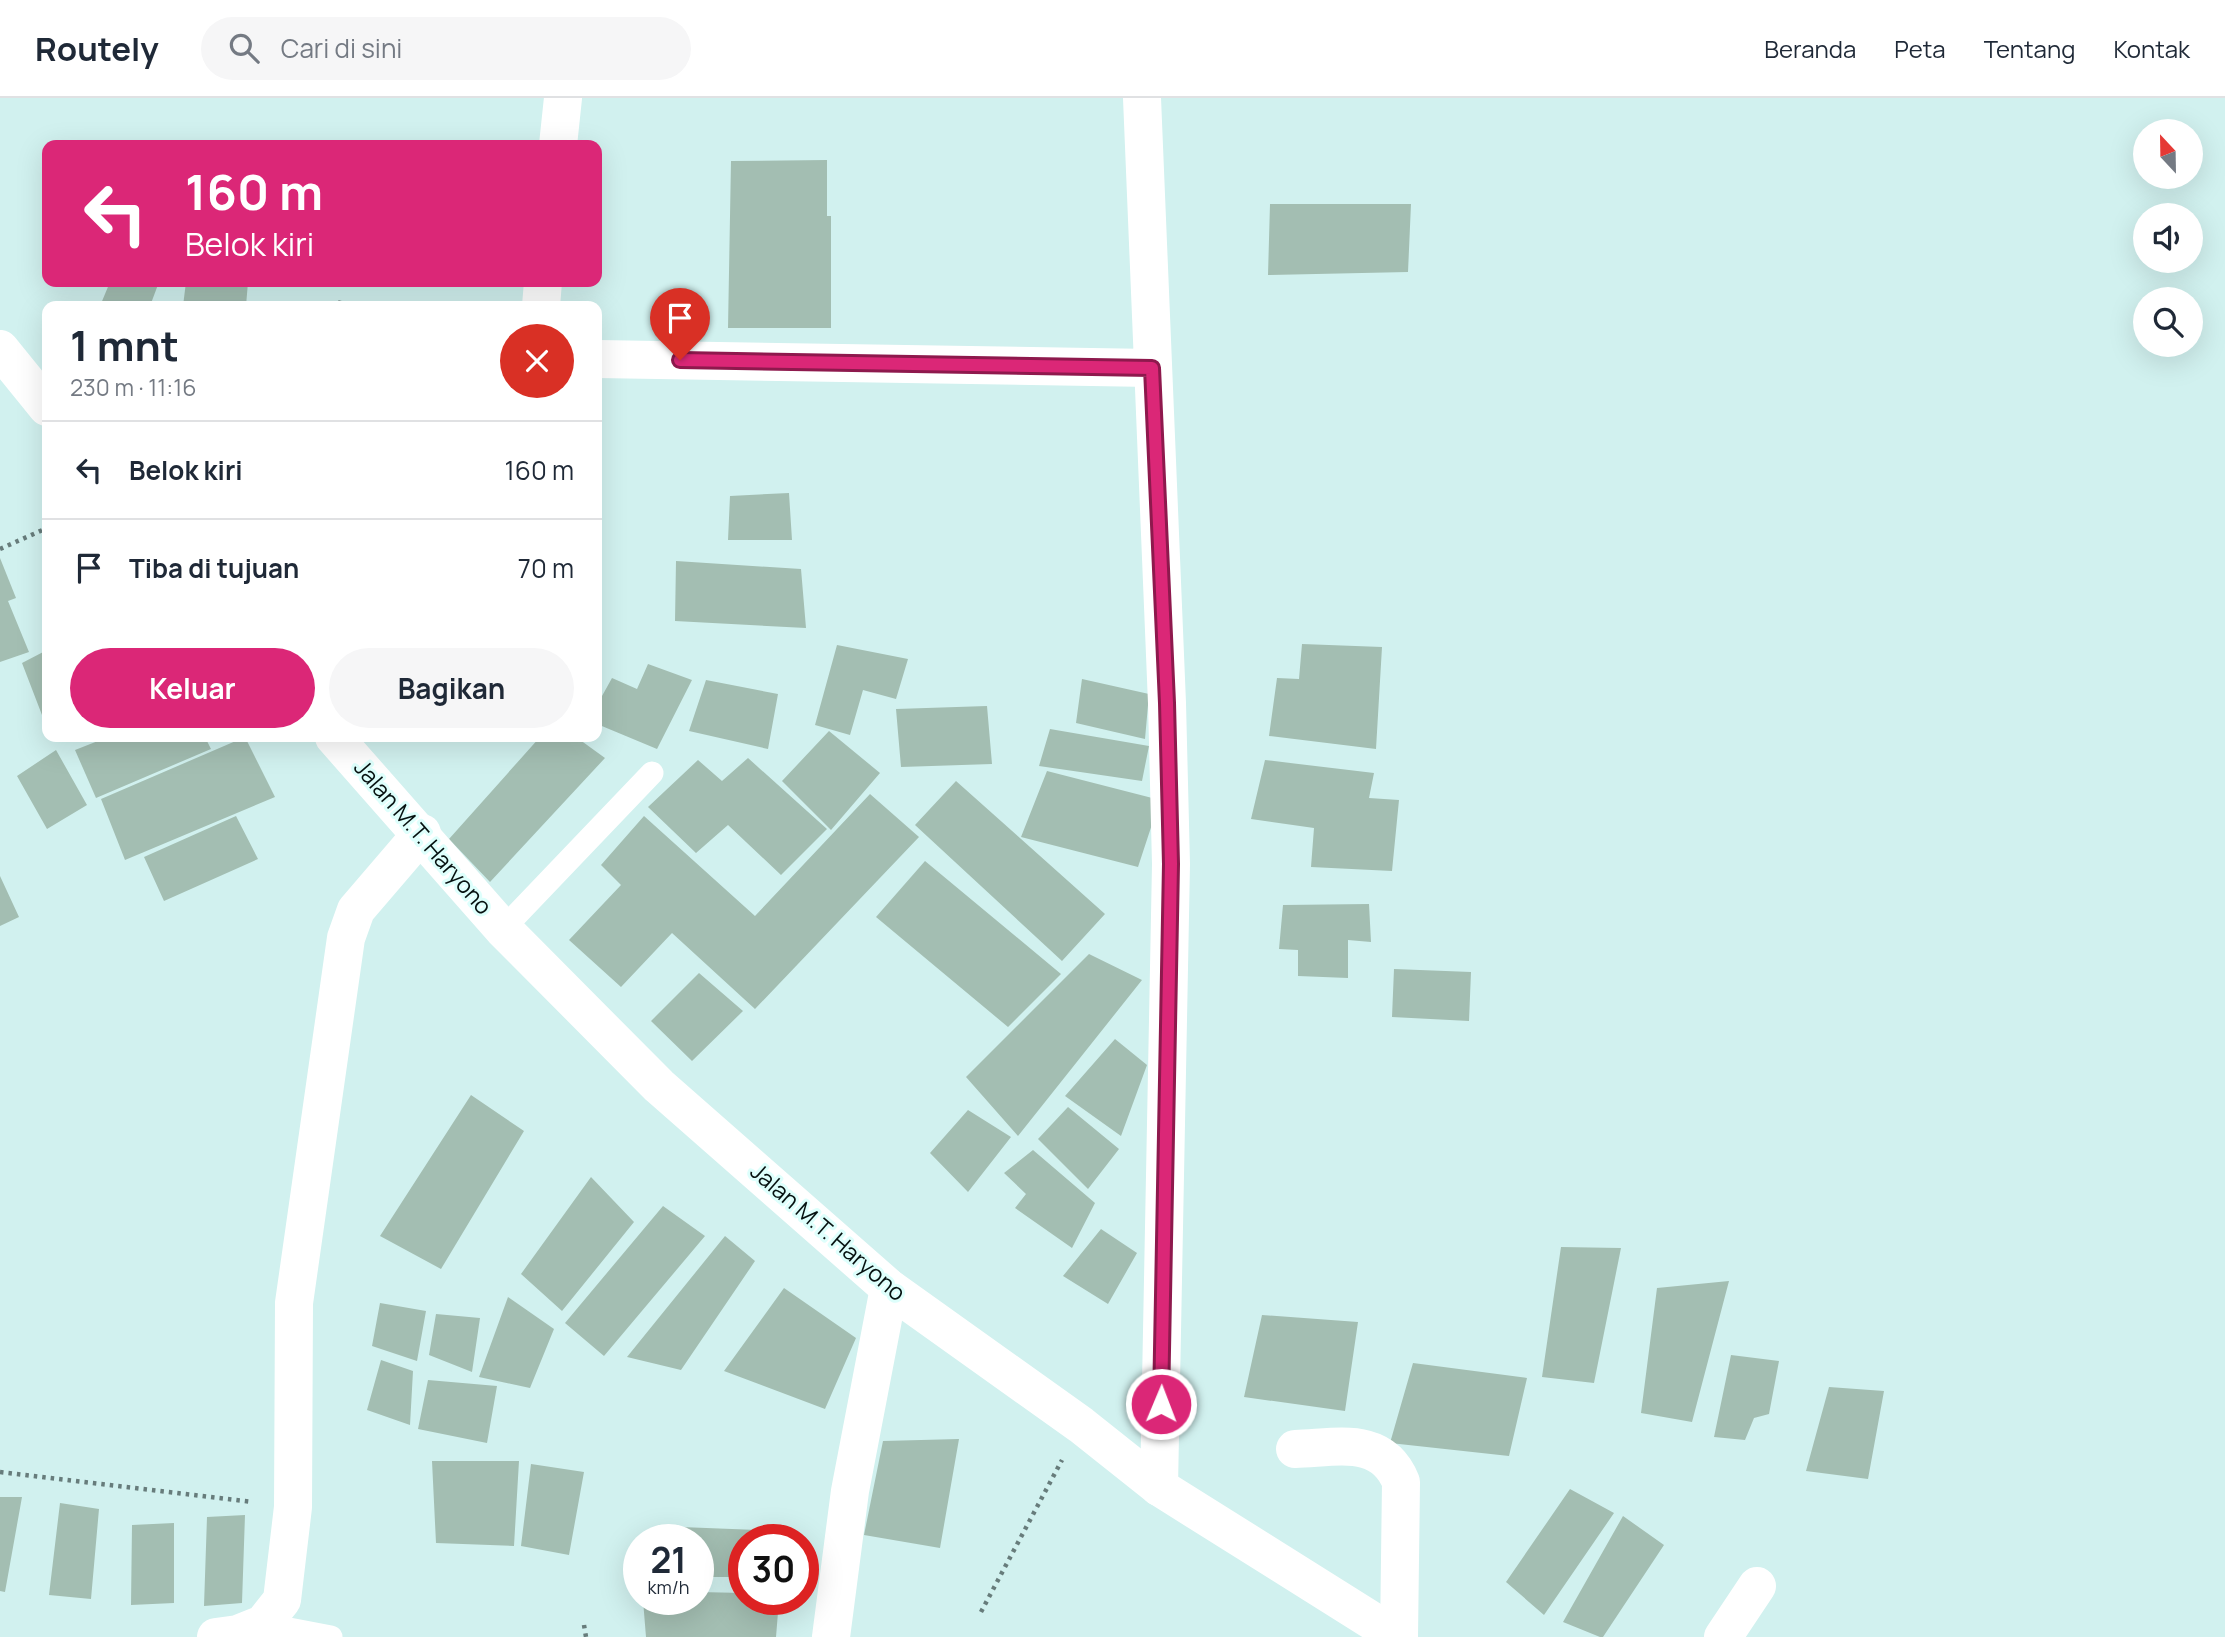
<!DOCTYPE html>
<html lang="id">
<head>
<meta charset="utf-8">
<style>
  :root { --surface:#fff; --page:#f6f6f7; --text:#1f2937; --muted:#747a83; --line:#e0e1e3; --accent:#db2777 }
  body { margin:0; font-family:Manrope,sans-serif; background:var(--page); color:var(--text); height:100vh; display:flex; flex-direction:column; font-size:26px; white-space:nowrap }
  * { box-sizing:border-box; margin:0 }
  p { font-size:23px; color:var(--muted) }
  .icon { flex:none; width:38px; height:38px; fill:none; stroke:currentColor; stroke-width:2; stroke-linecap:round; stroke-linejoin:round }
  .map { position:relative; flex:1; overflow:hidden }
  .sheet { position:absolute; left:42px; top:203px; width:560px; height:441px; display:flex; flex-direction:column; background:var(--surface); border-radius:14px; box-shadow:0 7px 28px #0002 }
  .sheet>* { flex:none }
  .guide { position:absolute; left:42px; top:42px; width:560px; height:147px; border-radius:14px; box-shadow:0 7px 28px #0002; background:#db2777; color:#fff; overflow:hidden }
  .needle { width:46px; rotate:338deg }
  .controls { position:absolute; left:2133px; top:21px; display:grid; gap:14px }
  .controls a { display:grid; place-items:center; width:70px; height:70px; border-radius:50%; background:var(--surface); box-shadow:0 7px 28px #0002; font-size:35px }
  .speed { position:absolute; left:623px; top:1426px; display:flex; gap:14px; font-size:35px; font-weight:700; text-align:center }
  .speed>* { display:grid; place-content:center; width:91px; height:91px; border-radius:50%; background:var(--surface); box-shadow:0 7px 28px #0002; line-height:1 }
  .speed small { font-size:18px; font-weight:400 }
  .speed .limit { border:10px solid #d22; background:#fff; color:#111 }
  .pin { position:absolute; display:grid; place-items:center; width:60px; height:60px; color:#fff; margin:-72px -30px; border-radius:50% 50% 50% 0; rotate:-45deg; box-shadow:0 0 7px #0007 }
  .pin .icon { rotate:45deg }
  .me { position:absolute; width:77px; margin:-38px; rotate:1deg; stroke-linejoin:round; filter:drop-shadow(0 0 5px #0008) }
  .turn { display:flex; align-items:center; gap:24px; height:147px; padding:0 28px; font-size:32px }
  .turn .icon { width:91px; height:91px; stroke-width:2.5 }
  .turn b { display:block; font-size:49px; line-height:60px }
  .round { display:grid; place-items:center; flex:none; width:74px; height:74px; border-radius:37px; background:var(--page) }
  .summary { display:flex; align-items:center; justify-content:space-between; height:119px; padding:0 28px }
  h1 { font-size:42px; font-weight:700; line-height:52px }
  .primary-button { display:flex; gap:14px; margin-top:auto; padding:14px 28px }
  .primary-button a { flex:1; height:80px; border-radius:42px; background:var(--accent); color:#fff; font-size:28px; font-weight:700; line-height:80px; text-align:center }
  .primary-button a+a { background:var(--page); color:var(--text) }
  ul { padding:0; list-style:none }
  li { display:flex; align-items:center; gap:21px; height:98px; padding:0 28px; border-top:2px solid var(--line) }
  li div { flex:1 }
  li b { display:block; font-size:26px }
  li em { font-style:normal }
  header { display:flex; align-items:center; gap:42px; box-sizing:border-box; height:98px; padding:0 35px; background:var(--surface); border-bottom:2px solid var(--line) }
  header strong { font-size:33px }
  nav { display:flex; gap:38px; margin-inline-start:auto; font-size:24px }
  .search { width:490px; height:63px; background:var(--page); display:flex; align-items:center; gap:18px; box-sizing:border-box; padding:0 24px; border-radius:38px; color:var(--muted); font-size:26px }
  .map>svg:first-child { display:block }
</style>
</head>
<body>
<header>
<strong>Routely</strong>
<div class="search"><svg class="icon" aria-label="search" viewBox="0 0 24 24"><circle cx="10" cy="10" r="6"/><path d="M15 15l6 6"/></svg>Cari di sini</div>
<nav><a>Beranda</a><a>Peta</a><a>Tentang</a><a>Kontak</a></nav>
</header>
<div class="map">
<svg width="2225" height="1539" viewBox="0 0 2225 1539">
  <rect width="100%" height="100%" fill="#d1f1ef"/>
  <!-- building -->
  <path fill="#a3beb2" d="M827,62v56h4v112h-103l3,-167z
    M1270,106h141l-3,68 -140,3z
    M110,184h49l-9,24h-50z
    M186,184h62l-2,24h-63z
    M789,395l3,47h-64l2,-44z
    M0,460l16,40 -8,3 21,51 -29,10z
    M676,463l125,8 5,59 -131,-7z
    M1302,546l80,3 -6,102 -107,-13 8,-58 22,1z
    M837,547l71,14 -12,40 -33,-9 -13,45 -35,-10z
    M47,552v78l-25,-65z
    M648,566l44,16 -35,69 -60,-25v-19l15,-27 25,11z
    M1082,581l67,15 -4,45 -69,-16z
    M706,582l72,14 -10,55 -79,-18z
    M987,608l5,58 -91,3 -5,-58z
    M1050,631l99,17 -7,35 -103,-15z
    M829,633l51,42 -49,57 -49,-49z
    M102,639h103l6,12 -115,49 -21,-48 28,-11z
    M245,639l30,60 -150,63 -24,-61z
    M540,639h36l29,21 -115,124 -41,-43z
    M56,652l31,55 -40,24 -30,-53z
    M748,660l79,71 -46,46 -53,-50 -32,28 -48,-46 50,-47 24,21z
    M1265,662l109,13 -5,25 30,2 -7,71 -81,-4 3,-39 -63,-9z
    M1047,673l113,29 -22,67 -117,-30z
    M956,683l149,133 -43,47 -147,-136z
    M870,696l49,43 -164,172 -83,-76 -51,54 -52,-47 52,-55 -20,-20 43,-49 111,100z
    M236,718l22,43 -94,42 -20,-44z
    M925,763l136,113 -53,53 -132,-110z
    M0,778l19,41 -19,9z
    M1369,806l2,38 -23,-2v38l-50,-2v-26l-19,-1 4,-44z
    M1089,856l53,26 -124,156 -52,-59z
    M1394,871l77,3 -2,49 -77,-4z
    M699,875l44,38 -51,50 -41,-40z
    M1115,941l32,26 -26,71 -56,-40z
    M471,997l53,36 -83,138 -61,-33z
    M1068,1009l51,42 -31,40 -50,-50z
    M968,1012l43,27 -43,55 -38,-39z
    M1033,1052l62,53 -23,45 -57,-40 11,-14 -22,-21z
    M591,1079l43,45 -72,89 -41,-37z
    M663,1108l42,30 -101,120 -39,-33z
    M1101,1131l36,24 -29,51 -45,-28z
    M725,1138l30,25 -74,109 -54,-13z
    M1561,1149l60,1 -27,135 -52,-6z
    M1729,1183l-37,141 -51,-9 16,-125z
    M784,1190l72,50 -31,71 -101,-38z
    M508,1199l46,32 -24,59 -51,-11z
    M380,1205l46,8 -9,50 -45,-15z
    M436,1216l44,4 -8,54 -43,-17z
    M1262,1217l96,7 -13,89 -101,-14z
    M1731,1257l48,6 -10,53 -15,4 -9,22 -31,-3z
    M381,1262l32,11 -3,54 -43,-15z
    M1413,1265l114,15 -18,78 -119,-13z
    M428,1282l69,6 -10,57 -69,-14z
    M1829,1289l55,4 -16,88 -62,-8z
    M959,1341l-19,109 -76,-13 19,-94z
    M432,1363h87l-5,85 -78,-3z
    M531,1366l53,8 -15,83 -48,-9z
    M1570,1391l44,24 -70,102 -38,-33z
    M0,1399h22l-17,95 -5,-1z
    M60,1405l39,6 -8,90 -42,-4z
    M245,1417l-3,88 -38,3 3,-89z
    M1623,1418l41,29 -61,92h-3l-37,-15z
    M174,1425v80l-43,2 1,-80z
    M655,1428l130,5 -2,9h-39v37h-46v-37h-45z
    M698,1494l46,1v7h35l-3,37h-130l-3,-37h55z"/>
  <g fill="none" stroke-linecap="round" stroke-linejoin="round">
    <!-- path -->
    <path stroke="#677c7b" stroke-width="4.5" stroke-dasharray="3.5 5" stroke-linecap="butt" d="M331,208l5,-4 20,4
      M0,451l47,-21
      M0,1374l253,30
      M981,1514l81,-152
      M584,1527l2,12"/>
    <!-- service -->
    <path stroke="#fff" stroke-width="23" d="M503,831l149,-156
      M263,1526l68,13"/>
    <!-- minor -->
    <path stroke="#fff" stroke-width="38" d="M1142,0l25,605 4,161 -12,623
      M558,47l5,-47
      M541,208l2,-24
      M597,261l555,9
      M1295,1351c42,-1 87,-14 106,33l-2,155
      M216,1539l22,-3 25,-10 19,-24 11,-93 1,-204 52,-365 10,-28 66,-77
      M831,1539l19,-146 39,-203
      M1723,1539l34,-51"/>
    <!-- trunk -->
    <path stroke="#fff" stroke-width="38" d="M0,251l47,58
      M334,639l169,192 156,157 230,202 192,137 78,62 239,150"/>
  </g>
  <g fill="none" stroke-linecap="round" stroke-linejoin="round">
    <defs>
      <path id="route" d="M680,262l472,8 15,335 4,161 -10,540"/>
    </defs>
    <!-- route casing -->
    <use href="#route" stroke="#8e194d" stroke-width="18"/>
    <!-- route -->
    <use href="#route" stroke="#db2777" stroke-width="12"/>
  </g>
  <g text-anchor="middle" stroke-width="6" stroke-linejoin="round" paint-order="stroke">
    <!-- street labels -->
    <g font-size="23" fill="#061110" stroke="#defffc">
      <text transform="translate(423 739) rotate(49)" y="8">Jalan M.T. Haryono</text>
      <text transform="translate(828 1134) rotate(41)" y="8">Jalan M.T. Haryono</text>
    </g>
  </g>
</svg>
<div class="controls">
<a><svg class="needle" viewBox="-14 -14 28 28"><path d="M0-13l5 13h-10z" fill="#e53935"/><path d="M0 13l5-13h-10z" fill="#747a83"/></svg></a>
<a><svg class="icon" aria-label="sound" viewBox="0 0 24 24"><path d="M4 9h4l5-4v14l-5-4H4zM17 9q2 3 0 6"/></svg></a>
<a><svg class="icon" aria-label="search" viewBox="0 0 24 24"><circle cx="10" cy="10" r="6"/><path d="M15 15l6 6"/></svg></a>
</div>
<div class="speed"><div>21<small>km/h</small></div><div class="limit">30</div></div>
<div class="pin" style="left:680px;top:262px;background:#d93025"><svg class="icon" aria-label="arrive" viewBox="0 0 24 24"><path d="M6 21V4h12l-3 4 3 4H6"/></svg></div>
<svg class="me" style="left:1161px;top:1306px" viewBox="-20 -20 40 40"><circle r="17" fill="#db2777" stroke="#fff" stroke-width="3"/><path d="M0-11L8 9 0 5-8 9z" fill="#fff"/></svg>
<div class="guide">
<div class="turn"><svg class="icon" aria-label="left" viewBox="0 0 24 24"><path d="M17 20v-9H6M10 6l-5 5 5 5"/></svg><div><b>160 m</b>Belok kiri</div></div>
</div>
<section class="sheet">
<div class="summary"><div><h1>1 mnt</h1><p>230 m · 11:16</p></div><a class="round" style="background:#d93025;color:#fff"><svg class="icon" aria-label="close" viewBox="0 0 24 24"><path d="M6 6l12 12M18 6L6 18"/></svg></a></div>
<ul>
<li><svg class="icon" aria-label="left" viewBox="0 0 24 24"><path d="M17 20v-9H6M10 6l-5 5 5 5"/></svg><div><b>Belok kiri</b></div><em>160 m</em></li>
<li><svg class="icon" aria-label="arrive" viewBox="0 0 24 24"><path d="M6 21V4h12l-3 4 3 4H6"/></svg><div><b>Tiba di tujuan</b></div><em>70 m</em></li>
</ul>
<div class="primary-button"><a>Keluar</a><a>Bagikan</a></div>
</section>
</div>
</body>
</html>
